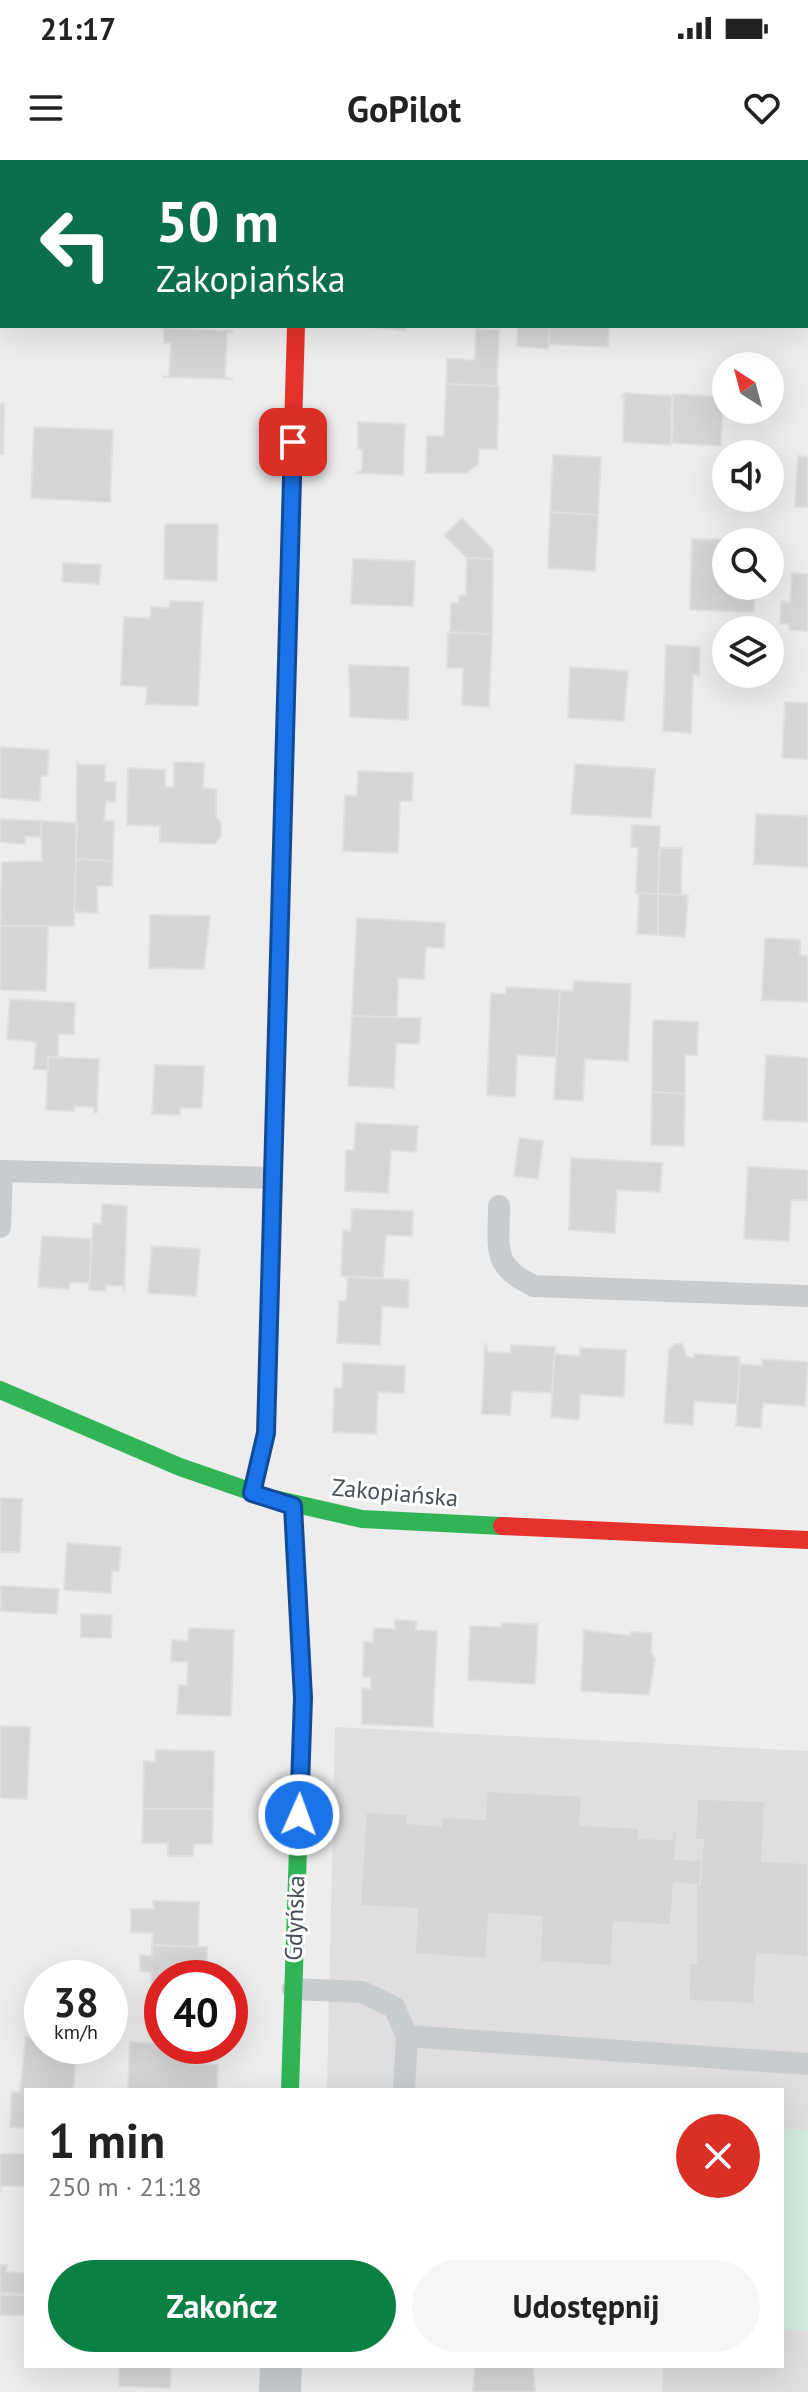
<!DOCTYPE html>
<html lang="pl">
<head>
<meta charset="utf-8">
<style>
  :root { --surface:#fff; --page:#f6f6f6; --text:#222; --muted:#767676; --accent:#0b8043 }
  body { margin:0; font-family:"PT Sans",sans-serif; background:var(--page); color:var(--text); height:100vh; display:flex; flex-direction:column; font-size:30px; white-space:nowrap }
  * { box-sizing:border-box; margin:0 }
  p { font-size:26px; color:var(--muted) }
  .icon { flex:none; width:44px; height:44px; fill:none; stroke:currentColor; stroke-width:2; stroke-linecap:round; stroke-linejoin:round }
  .map { position:relative; flex:1; overflow:hidden }
  .side { position:absolute; left:24px; top:1928px; width:760px; height:280px; display:flex; flex-direction:column; background:var(--surface); border-radius:0px; box-shadow:0 8px 32px #0002 }
  .side>* { flex:none }
  .top-card { position:absolute; left:0px; top:0px; width:808px; height:168px; box-shadow:0 8px 32px #0002; background:#0b6e4f; color:#fff; overflow:hidden }
  .needle { width:52px; rotate:324deg }
  .tools { position:absolute; left:712px; top:192px; display:grid; gap:16px }
  .tools a { display:grid; place-items:center; width:72px; height:72px; border-radius:50%; background:var(--surface); box-shadow:0 8px 32px #0002; font-size:40px }
  .speed { position:absolute; left:24px; top:1800px; display:flex; gap:16px; font-size:40px; font-weight:700; text-align:center }
  .speed>* { display:grid; place-content:center; width:104px; height:104px; border-radius:50%; background:var(--surface); box-shadow:0 8px 32px #0002; line-height:1 }
  .speed small { font-size:20px; font-weight:400 }
  .speed .limit { border:12px solid #d22; background:#fff; color:#111 }
  .pin { position:absolute; display:grid; place-items:center; width:68px; height:68px; color:#fff; margin:-34px; border-radius:16px; box-shadow:0 4px 12px #0006 }
  .me { position:absolute; width:88px; margin:-44px; rotate:2deg; stroke-linejoin:round; filter:drop-shadow(0 0 6px #0008) }
  .turn { display:flex; align-items:center; gap:28px; height:168px; padding:0 24px; font-size:36px }
  .turn .icon { width:104px; height:104px; stroke-width:2.5 }
  .turn b { display:block; font-size:56px; line-height:68px }
  .round { display:grid; place-items:center; flex:none; width:84px; height:84px; border-radius:42px; background:var(--page) }
  .overview { display:flex; align-items:center; justify-content:space-between; height:136px; padding:0 24px }
  h1 { font-size:48px; font-weight:600; line-height:60px }
  .button { display:flex; gap:16px; margin-top:auto; padding:16px 24px }
  .button a { flex:1; height:92px; border-radius:48px; background:var(--accent); color:#fff; font-size:32px; font-weight:600; line-height:92px; text-align:center }
  .button a+a { background:var(--page); color:var(--text) }
  .status { display:flex; justify-content:space-between; align-items:center; height:56px; padding:0 40px; background:var(--surface); direction:ltr }
  .status svg { height:22px; fill:currentColor }
  header { display:flex; justify-content:space-between; align-items:center; height:104px; padding:0 24px; background:var(--surface); font-size:36px; font-weight:600 }
  .map>svg:first-child { display:block }
</style>
</head>
<body>
<div class="status"><b>21:17</b><svg viewBox="0 0 49 12"><path d="M0 12V9h3v3zM5 12V6h3v6zM10 12V3h3v9zM15 12V0h3v12zM26 1h20v11H26zM47 4h2v5h-2z"/></svg></div>
<header><svg class="icon" aria-label="menu" viewBox="0 0 24 24"><path d="M4 6h16M4 12h16M4 18h16"/></svg>GoPilot<svg class="icon" aria-label="heart" viewBox="0 0 24 24"><path d="M12 20l-8-8c-3-5 5-10 8-4 3-6 11-1 8 4z"/></svg></header>
<div class="map">
<svg width="808" height="2232" viewBox="0 0 808 2232">
  <rect width="100%" height="100%" fill="#eeeded"/>
  <!-- education -->
  <path fill="#e0dede" d="M335,1567l473,24v641h-146l1,-26h119v-276h-455z"/>
  <!-- green -->
  <path fill="#d2ecdd" d="M782,1968l26,2v201l-26,-2z"/>
  <!-- building -->
  <path fill="#d5d5d7" stroke="#dfdfe0" stroke-width="2" d="M27,0h58l-58,2z
    M372,0h82v2h-82z
    M514,0h74l-74,2z
    M361,166h45v5z
    M518,166h32l-2,23 -31,-3z
    M550,166h59l-1,21 -59,-3z
    M164,168l70,3 -7,1 -2,45 8,2 -71,-2 7,-1 2,-33h-7z
    M476,169l23,1 -2,56 -51,-2 1,-25 28,1z
    M446,224l53,2 -2,63h-18l-1,15 -11,9h-41l1,-37h17z
    M625,233l47,3 -1,49 -48,-3 1,-45h-3z
    M673,234l50,3 -2,49 -49,-3z
    M0,244h4l-1,50h-3z
    M358,262l47,2 -2,51 -46,-2 5,-3 1,-21h-5z
    M34,267l79,3 -3,72 -79,-4z
    M553,295l48,2 -3,58 -48,-3z
    M798,296l10,1v50h-13z
    M550,352l48,3 -3,56 -47,-3z
    M462,358l31,32v9l-26,-1 -23,-23z
    M165,364h53l-1,57 -53,-2z
    M692,379l38,1 -4,2v44h29l-1,26 -64,-2z
    M467,398l26,1 -1,75 -42,-1 1,-30h8v-7l7,-1z
    M353,399l62,2 -2,45 -62,-2z
    M63,403l38,2 -2,19 -37,-2z
    M792,413l16,1v57l-19,-1v-6l-9,-1 1,-22 9,1z
    M170,441l33,1 -5,104 -52,-2 1,-17 -26,-2 3,-68 26,1 1,-11 18,1z
    M448,472l44,2 -3,73 -27,-2 1,-37h-16z
    M666,485l34,2 -1,28 -6,-1 -2,59 -28,-2z
    M349,505l60,2 -1,53 -58,-3z
    M570,507l58,4 -4,50 -56,-3z
    M785,542l23,1v56l-26,-1z
    M0,587l49,3 -2,26h-6l-1,25 -40,-3z
    M77,601l2,4h26v17h11l-1,20 -9,-1 -2,20h10l-1,40 -37,-2z
    M174,602l30,1 -1,25 13,1v28l5,6v13l-6,8 -55,-2v-16l-33,-1 1,-57 37,2v17h9z
    M575,604l80,5 -4,49 -80,-4z
    M358,611l55,2 -1,28h-12l-2,52 -55,-2 2,-56 12,1z
    M756,654l52,2v51l-54,-3z
    M0,659l41,2v16l-16,-1v8l-25,-2z
    M41,661l36,2 -3,103h-74l2,-64 40,-1z
    M632,665l28,1 -2,68 -22,-1 2,-45 -7,-1z
    M660,688h22l-1,47 -23,-1z
    M76,699l37,2 -1,25h-15l1,27 -24,-1z
    M639,733l19,1v41l-21,-1z
    M658,734l30,1 -3,42 -27,-2z
    M150,755l60,1 -6,53 -55,-1z
    M357,758l88,5 -1,25 -18,-1 -2,32 -26,-1 -1,39 -45,-1z
    M0,766h48l-2,65 -46,-1z
    M765,778l35,2v15l8,1v46l-46,-2z
    M574,821l57,3 -3,77 -43,-2 -2,42 -29,-2 6,-109 13,1z
    M506,827l54,3 -4,67 -39,-2 -2,42 -28,-2 4,-102 15,1z
    M10,839l65,4 -1,31h-16v24l-10,-1v13l-14,-1 2,-27 -29,-3z
    M352,856l69,2 -2,26 -23,-1 -2,45 -46,-2z
    M653,860l45,2 -1,33h-12v39l-33,-2z
    M766,895l42,3v64l-45,-2z
    M48,897l51,2 -2,53h-3v-5l-20,-1v5l-28,-1z
    M155,905l49,1 -2,42h-22v7l-28,-1z
    M652,932l33,2 -1,52 -33,-1z
    M356,963l62,3 -2,26 -25,-2 -3,43 -43,-2 1,-41h8z
    M519,978l24,3 -5,38 -24,-3z
    M571,998l91,5 -2,29 -43,-2 -2,43 -46,-3z
    M748,1007l60,3v30h-17l-2,41 -45,-2z
    M102,1044l25,2 -3,86 -1,-6 -17,-1 -1,6 -16,-1 4,-66h8z
    M352,1049l61,2 -1,25 -26,-1 -3,43 -42,-2 2,-46 8,1z
    M42,1076l49,3 -1,44 -20,-1 -1,7 -31,-2z
    M152,1086l48,3 -4,47 -48,-3z
    M348,1117l61,3 -1,28 -26,-2 -2,39 -43,-2 2,-42h7z
    M485,1183l3,9 22,1 1,-8 44,2 -3,46 -40,-2 -2,24 -28,-1z
    M675,1184h7l5,13 7,1v-4l46,3 -3,47 -43,-3 -1,24 -29,-2 5,-73z
    M580,1188l46,2 -2,47 -44,-3 -1,26 -28,-3 3,-63 26,2z
    M762,1199l46,3 -3,44 -42,-3 -2,25 -25,-2 4,-62 22,2z
    M343,1203l62,3 -1,27 -26,-1 -2,42 -43,-2 1,-44h8z
    M0,1338l22,1 -2,53h-20z
    M67,1383l54,4 -2,24h-7l-1,22 -47,-3z
    M1,1426l58,3 -2,25 -57,-3z
    M81,1454l31,1 -1,23 -30,-1z
    M395,1460l21,1v9l21,1 -4,96 -71,-3v-36l9,1v-12h-8l1,-35h9l1,-14 21,1z
    M502,1463l36,1 -3,60 -67,-4 2,-54 32,1z
    M189,1468l45,2 -3,86 -54,-2 2,-29h8l1,-23 -17,-1 1,-21 16,1z
    M584,1470l47,6v-4l21,1 -1,19 4,7 -6,36 -68,-4z
    M0,1566l30,1 -3,72 -27,-1z
    M156,1590l58,1 -1,58h-70l1,-48 11,1z
    M487,1631l95,5 -2,29 59,3v10l33,1 1,-9h4l-2,29 27,1 -2,25 -26,-2 -3,42 -57,-3 -3,44 -71,-4 2,-45 -53,-3 -3,45 -71,-5 2,-45 -57,-3 6,-94 42,2 -1,9 34,3v-9l44,2z
    M697,1639l68,2 -3,60 46,2v94l-51,-3 -3,50 -66,-3 2,-38h6v-78h4l3,-45h-8z
    M143,1649h70l-1,35h-18l-1,12h-25v-13h-26z
    M153,1741l46,1 -1,45 -46,-2 1,-12 -22,-1v-23h23z
    M152,1785l55,2 -1,31h-44v15h-11l1,-21 -12,-1v-16l12,1z
    M26,1877h16v9h29l-1,14h5l-1,26 -4,4h-44v38l-16,-1 2,-35h8z
    M130,1882l60,4 -1,18 29,1 -1,25h-89z
    M0,1994h26v32h-25l-1,7z
    M0,2105h7l-1,7 20,1v21l-26,-1z
    M0,2135h26v20h-26z
    M119,2206h52l-1,22 -51,-2z
    M475,2206h58l2,26h-62z"/>
  <g fill="none" stroke-linecap="round" stroke-linejoin="round">
    <!-- lane -->
    <path stroke="#c9ccce" stroke-width="22" d="M499,1046c0,43 -8,60 35,80l274,10
      M0,1067l2,-56 270,7
      M293,1829l69,3 32,15 13,29 401,28
      M404,1930l3,-54"/>
    <!-- street -->
    <path stroke="#c9ccce" stroke-width="42" d="M301,2v-2
      M806,102h2
      M280,2232l1,-26"/>
    <!-- fast -->
    <path stroke="#30b455" stroke-width="18" d="M0,1230l180,77 90,31 92,21 140,7
      M290,1930l13,-392 -10,-192"/>
    <!-- slow -->
    <path stroke="#ff9f0a" stroke-width="18" d="M282,686l10,-384
      M252,1333l14,-60 7,-257"/>
    <!-- jam -->
    <path stroke="#e5322d" stroke-width="18" d="M292,302l4,-136
      M273,1016l9,-330
      M502,1366l306,14"/>
  </g>
  <g fill="none" stroke-linecap="round" stroke-linejoin="round">
    <defs>
      <path id="route" d="M293,282l-27,991 -14,60 41,13 10,192 -4,117"/>
    </defs>
    <!-- route casing -->
    <use href="#route" stroke="#114b97" stroke-width="20"/>
    <!-- route -->
    <use href="#route" stroke="#1a73e8" stroke-width="14"/>
  </g>
  <g text-anchor="middle" stroke-width="6" stroke-linejoin="round" paint-order="stroke">
    <!-- street labels -->
    <g font-size="24" fill="#464f58" stroke="#fff">
      <text transform="translate(395 1333) rotate(5)" y="8">Zakopiańska</text>
      <text transform="translate(295 1758) rotate(-88)" y="8">Gdyńska</text>
    </g>
  </g>
</svg>
<div class="tools">
<a><svg class="needle" viewBox="-14 -14 28 28"><path d="M0-13l5 13h-10z" fill="#e53935"/><path d="M0 13l5-13h-10z" fill="#767676"/></svg></a>
<a><svg class="icon" aria-label="sound" viewBox="0 0 24 24"><path d="M4 9h4l5-4v14l-5-4H4zM17 9q2 3 0 6"/></svg></a>
<a><svg class="icon" aria-label="search" viewBox="0 0 24 24"><circle cx="10" cy="10" r="6"/><path d="M15 15l6 6"/></svg></a>
<a><svg class="icon" aria-label="layers" viewBox="0 0 24 24"><path d="M12 4l9 5-9 5-9-5zM3 14l9 5 9-5"/></svg></a>
</div>
<div class="speed"><div>38<small>km/h</small></div><div class="limit">40</div></div>
<div class="pin" style="left:293px;top:282px;background:#d93025"><svg class="icon" aria-label="arrive" viewBox="0 0 24 24"><path d="M6 21V4h12l-3 4 3 4H6"/></svg></div>
<svg class="me" style="left:299px;top:1655px" viewBox="-20 -20 40 40"><circle r="17" fill="#1a73e8" stroke="#fff" stroke-width="3"/><path d="M0-11L8 9 0 5-8 9z" fill="#fff"/></svg>
<div class="top-card">
<div class="turn"><svg class="icon" aria-label="left" viewBox="0 0 24 24"><path d="M17 20v-9H6M10 6l-5 5 5 5"/></svg><div><b>50 m</b>Zakopiańska</div></div>
</div>
<section class="side">
<div class="overview"><div><h1>1 min</h1><p>250 m · 21:18</p></div><a class="round" style="background:#d93025;color:#fff"><svg class="icon" aria-label="close" viewBox="0 0 24 24"><path d="M6 6l12 12M18 6L6 18"/></svg></a></div>
<div class="button"><a>Zakończ</a><a>Udostępnij</a></div>
</section>
</div>
</body>
</html>
